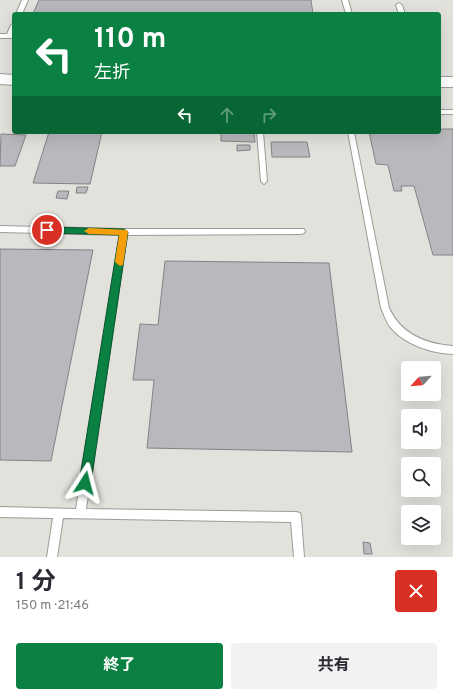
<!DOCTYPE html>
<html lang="ja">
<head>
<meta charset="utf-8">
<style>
  :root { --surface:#fff; --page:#f2f2f3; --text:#2b2b33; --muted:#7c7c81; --accent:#0b8043 }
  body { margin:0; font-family:Overpass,"Noto Sans JP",sans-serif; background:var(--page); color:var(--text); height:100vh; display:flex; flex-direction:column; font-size:15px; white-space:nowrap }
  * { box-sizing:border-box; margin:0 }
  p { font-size:13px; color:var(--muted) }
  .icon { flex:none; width:22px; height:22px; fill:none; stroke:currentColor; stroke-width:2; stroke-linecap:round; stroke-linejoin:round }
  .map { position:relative; height:557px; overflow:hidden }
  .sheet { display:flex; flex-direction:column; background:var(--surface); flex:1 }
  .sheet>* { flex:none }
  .top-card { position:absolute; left:12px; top:12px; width:429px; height:122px; border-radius:4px; box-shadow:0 4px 16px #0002; background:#0b8043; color:#fff; overflow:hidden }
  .needle { width:26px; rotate:244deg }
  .tools { position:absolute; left:401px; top:361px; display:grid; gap:8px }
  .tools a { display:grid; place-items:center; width:40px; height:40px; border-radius:4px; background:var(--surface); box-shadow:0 4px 16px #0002; font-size:20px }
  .pin { position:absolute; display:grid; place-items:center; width:34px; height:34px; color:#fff; margin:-17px; border:2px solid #fff; border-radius:50%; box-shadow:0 1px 4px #0007 }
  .me { position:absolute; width:44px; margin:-22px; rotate:9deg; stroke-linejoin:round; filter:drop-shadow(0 0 3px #0008) }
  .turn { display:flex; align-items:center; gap:14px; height:84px; padding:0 16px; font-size:18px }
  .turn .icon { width:52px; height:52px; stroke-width:2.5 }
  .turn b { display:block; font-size:28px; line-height:34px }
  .lanes { display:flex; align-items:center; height:38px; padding:0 16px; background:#0003; justify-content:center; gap:20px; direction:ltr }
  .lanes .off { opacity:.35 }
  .round { display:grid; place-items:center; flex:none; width:42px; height:42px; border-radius:4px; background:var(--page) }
  .headline { display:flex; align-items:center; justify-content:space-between; height:68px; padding:0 16px }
  h1 { font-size:24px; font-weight:700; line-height:30px }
  .cta { display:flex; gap:8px; margin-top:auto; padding:8px 16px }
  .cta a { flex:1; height:46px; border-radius:4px; background:var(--accent); color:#fff; font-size:16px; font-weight:700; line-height:46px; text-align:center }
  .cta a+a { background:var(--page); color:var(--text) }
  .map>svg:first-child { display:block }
</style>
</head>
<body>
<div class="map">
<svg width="453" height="557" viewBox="0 0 453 557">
  <rect width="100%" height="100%" fill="#e3e1dc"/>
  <!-- building -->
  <path fill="#b9b8bc" stroke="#848287" d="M39,0h272l2,14h-280z
    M439,127l2,2h12v126h-20l-19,-69h-13l1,5h-8l-6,-26 -12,-1 -7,-32h70z
    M49,132h53l-12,52 -57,-1z
    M221,132h33l1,10 -34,-1z
    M1,134l25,1 -11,31h-15z
    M271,142h36l3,15h-38z
    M237,145h13v5l-13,1z
    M77,187h11l-2,6h-10z
    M58,191h11l-2,8 -11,-1z
    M0,249l93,1 -42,211 -51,-1z
    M165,261l164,2 23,189 -205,-4 7,-68h-21l7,-56 18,1z
    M363,542l7,1 2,11h-8z"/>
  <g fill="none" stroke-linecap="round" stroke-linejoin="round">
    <defs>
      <path id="lane" d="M22,0h6l-6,14h-6z
        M342,0h6l4,14h-6z
        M399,3l3,2 3,9h-6l-3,-9z
        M14,23v8l-2,3h2v4h-14v-4h7l4,-9z
        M439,110h14v4h-14z
        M257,132h6l4,49 -3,3 -3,-3z
        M348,132h6l35,176c12,26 36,36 64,38v8c-22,-1 -47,-9 -62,-26 -5,-6 -7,-14 -10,-20z
        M0,226l124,3h180l1,2 -1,2 -3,1 -174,1 -41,274 210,3 4,1 1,4 3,40h-10l-3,-35 -228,-4 -6,39h-10l6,-39 -53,-1v-10l76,2 44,-274 -120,-3z"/>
      <path id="secondary" d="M0,74l14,1v10l-14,-1z
        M439,77h14v10h-14z"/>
    </defs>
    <!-- lane casing -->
    <use href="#lane" stroke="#9d9b96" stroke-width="2"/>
    <!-- secondary casing -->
    <use href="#secondary" stroke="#9d9b96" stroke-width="2"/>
    <!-- lane -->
    <use href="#lane" fill="#fff" fill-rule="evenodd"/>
    <!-- secondary -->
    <use href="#secondary" fill="#fff" fill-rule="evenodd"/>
  </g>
  <!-- route -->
  <path fill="#0b8043" stroke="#07532c" d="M47,227l77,2 4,3 -37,251 -2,4 -4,2 -4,-2 -2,-4 40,-248 -72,-2 -5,-3z"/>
  <!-- slow -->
  <path fill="#f59e0b" d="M89,228l38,2 1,2 -5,33 -3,1 -5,-4 4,-27 -30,-1 -5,-3z"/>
</svg>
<div class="tools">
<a><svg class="needle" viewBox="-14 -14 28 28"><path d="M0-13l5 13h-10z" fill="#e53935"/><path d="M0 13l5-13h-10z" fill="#7c7c81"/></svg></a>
<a><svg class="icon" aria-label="sound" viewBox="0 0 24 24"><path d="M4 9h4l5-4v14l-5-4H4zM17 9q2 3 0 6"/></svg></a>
<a><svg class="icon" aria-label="search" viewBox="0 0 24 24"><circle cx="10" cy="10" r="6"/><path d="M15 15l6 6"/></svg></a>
<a><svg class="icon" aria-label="layers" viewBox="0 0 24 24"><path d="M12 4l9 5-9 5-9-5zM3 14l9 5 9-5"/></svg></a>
</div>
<div class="pin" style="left:47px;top:230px;background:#d93025"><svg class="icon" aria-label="arrive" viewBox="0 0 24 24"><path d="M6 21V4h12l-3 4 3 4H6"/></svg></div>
<svg class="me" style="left:85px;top:483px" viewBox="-20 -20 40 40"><path d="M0-17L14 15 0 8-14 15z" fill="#0b8043" stroke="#fff" stroke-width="4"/></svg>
<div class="top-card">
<div class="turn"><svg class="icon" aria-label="left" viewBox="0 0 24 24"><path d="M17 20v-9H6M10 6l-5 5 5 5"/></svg><div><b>110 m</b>左折</div></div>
<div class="lanes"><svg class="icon" aria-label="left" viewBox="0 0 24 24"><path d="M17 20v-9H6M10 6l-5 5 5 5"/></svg><svg class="icon off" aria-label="ahead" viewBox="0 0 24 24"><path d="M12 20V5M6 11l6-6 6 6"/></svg><svg class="icon off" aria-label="right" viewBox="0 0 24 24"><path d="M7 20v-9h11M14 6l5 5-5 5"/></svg></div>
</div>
</div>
<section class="sheet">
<div class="headline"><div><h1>1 分</h1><p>150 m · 21:46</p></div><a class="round" style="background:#d93025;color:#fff"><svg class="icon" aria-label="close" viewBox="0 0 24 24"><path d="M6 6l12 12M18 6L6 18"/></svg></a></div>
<div class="cta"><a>終了</a><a>共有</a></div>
</section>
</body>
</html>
